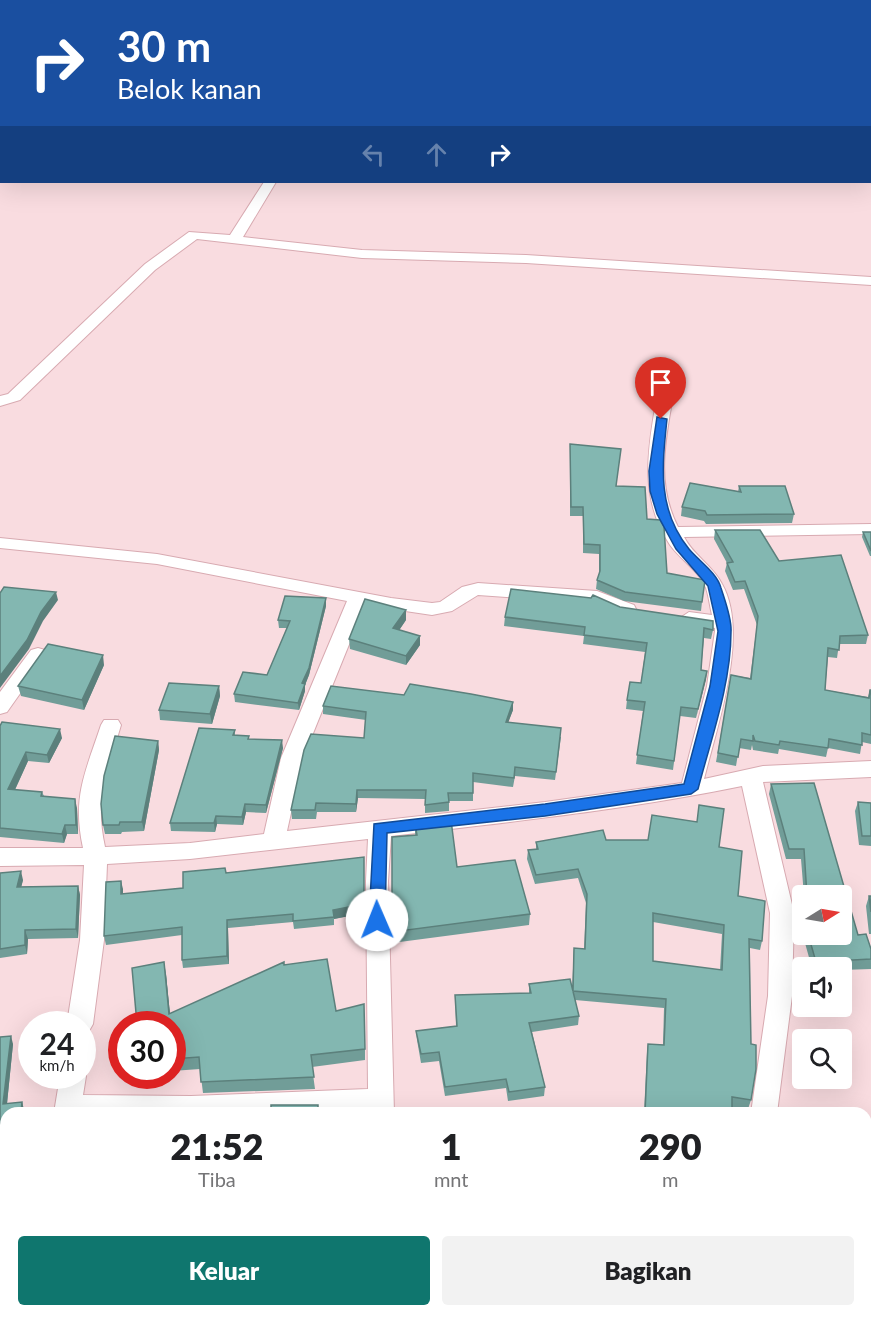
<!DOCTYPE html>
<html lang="id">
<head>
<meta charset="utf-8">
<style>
  :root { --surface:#fff; --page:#f2f2f2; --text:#202124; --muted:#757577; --accent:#0f766e }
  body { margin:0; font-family:Lato,sans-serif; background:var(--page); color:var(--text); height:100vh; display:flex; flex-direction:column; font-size:22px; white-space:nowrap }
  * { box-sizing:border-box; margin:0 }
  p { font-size:20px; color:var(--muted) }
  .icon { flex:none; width:33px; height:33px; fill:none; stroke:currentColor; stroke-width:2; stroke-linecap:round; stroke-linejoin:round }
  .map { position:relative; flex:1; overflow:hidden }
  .sheet { position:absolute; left:0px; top:1107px; width:872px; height:210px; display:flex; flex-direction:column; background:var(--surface); border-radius:18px 18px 0 0; box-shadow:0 6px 24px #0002 }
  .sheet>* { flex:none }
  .hud { position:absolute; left:0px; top:0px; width:872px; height:183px; box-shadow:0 6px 24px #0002; background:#1a4fa0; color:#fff; overflow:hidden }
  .needle { width:39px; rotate:79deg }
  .tools { position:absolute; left:792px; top:885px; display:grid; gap:12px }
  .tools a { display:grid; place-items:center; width:60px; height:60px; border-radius:6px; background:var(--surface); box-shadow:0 6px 24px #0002; font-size:30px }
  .speed { position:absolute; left:18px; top:1011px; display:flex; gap:12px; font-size:30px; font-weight:700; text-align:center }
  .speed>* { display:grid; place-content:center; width:78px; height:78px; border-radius:50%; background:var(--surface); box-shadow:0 6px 24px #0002; line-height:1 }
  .speed small { font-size:15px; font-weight:400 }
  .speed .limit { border:9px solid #d22; background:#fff; color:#111 }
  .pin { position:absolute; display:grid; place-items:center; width:51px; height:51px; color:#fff; margin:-62px -26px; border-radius:50% 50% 50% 0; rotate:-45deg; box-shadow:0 0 6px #0007 }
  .pin .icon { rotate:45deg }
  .me { position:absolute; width:66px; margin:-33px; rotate:359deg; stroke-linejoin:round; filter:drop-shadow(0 0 4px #0008) }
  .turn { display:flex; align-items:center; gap:21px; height:126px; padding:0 18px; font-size:27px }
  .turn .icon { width:78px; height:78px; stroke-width:2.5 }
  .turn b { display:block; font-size:42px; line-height:51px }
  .lanes { display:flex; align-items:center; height:57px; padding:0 18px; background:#0003; justify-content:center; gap:30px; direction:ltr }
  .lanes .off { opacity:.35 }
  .eta { display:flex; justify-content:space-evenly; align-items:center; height:102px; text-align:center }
  .eta b { font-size:36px; font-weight:800; line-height:42px }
  .primary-button { display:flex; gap:12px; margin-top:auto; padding:12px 18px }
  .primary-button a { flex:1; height:69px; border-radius:6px; background:var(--accent); color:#fff; font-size:24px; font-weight:800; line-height:69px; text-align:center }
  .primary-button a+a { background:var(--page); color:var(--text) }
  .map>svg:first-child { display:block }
</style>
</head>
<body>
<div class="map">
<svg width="871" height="1317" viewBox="0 0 871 1317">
  <rect width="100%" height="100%" fill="#f9dce0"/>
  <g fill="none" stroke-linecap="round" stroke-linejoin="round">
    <!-- river -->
    <path fill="#85c4fe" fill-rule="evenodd" d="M357,0h22v2h-22z
      M870,94h1v14h-1z"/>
    <defs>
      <path id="minor" d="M264,182h12l-33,55 119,13 164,5 345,22v8l-345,-22 -164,-5 -165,-19 -42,31 -135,130 -20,6v-10l8,-2 137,-130 44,-32 41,3z
        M664,397l8,5c-8,44 -15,84 6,125l193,-3v10l-187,3c9,18 29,29 38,47 28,49 -5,142 -18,195l59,-13 108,-5v16l-108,5 31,131 -2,83 -15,117h-26l17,-117 2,-83 -28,-127c-116,24 -234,36 -351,50l-3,45 6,232h-340l6,-37h22v-7l4,7 -3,19 108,1 177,-7 -2,-208 2,-42 -178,20 -83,5 -3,76 -11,84 -4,7 -7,3v-10h-15l13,-84 4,-75 -84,1v-18h83c-11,-51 2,-75 18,-123l3,-5h14l3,5c-14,48 -27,72 -16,122l85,-4 74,-9 17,-76 66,-157 -190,-37 -157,-16v-10l157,16 234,44 41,5 8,-1 22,-15 16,-4 119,8 37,14 2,4 -9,6 -33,-12 -116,-8 -26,16 -20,4 -67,-10 -62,153 -16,73 258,-29 137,-19 25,-97 8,-55v-3l-33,-6 -2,-4 9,-6 23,3c-2,-8 -3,-18 -6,-27 -6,-16 -26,-29 -36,-43 -30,-45 -23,-92 -14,-143z
        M38,648l7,2 3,4 -41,58 -7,2v-22l31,-42z
        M6,1242v40l-6,3v-40z
        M300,1311h30l-3,6h-30z
        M716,1311h30v6h-30z"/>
    </defs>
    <!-- minor casing -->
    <use href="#minor" stroke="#d8aab1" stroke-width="2"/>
    <!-- minor -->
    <use href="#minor" fill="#fff" fill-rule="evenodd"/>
  </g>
  <!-- wall -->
  <path fill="#719d98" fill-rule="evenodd" d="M570,444l51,5 -5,37 31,33 20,54 35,29 -1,9 -77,-10 -28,-12 1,-9 2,-6v-20l-16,-1v-37h-13z
    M739,486l55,28 -2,9 -86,1 -2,-3 -23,-5 1,-9 56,-15z
    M715,530l64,31 89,74 -2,9h-27l-2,14 -9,-1 -3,33 43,7 2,-7h1v54l-9,-2 -2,12 -32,-6 -2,9 -47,-8 -1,5 -25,-4 -1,-5 -1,5 -12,-2 -3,18 -20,-4 15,-87 19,3 7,-53 -13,-36 -11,1 -8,-19 2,-8 -13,-24z
    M863,532h8v24h-1l-8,-19z
    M326,598v8l-17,69 -4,10v6l-6,19 -64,-8 -1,-8 33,-19 20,-47h-8l-1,-8z
    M620,607l93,23 -2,9 -7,-1 -3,32 6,1 -11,47 -16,-2 -7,54 -37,-6 7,-53 -17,-2 1,-9 14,-17 4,-31 -62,-8 1,-8 -80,-10 1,-9z
    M406,620l-7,10 21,15 -14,20 -56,-16 -1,-10z
    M104,665l-20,45 -63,-14 -3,-10z
    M219,686l1,10 -8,28 -52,-4 -1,-10z
    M404,695l109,7v8l-5,12 53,15 -6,43 -40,-4 -2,11 -40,-5v19h-24v10l-24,2v-14l-67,-1 -2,14h-39l-1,7h-24l-1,-9 73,-72 2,-18 -43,-6v-8z
    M0,726l62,12 -13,25 -21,-2 -13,29 27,2 2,4 33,12 1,26h-11l-3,9 -64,-6z
    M235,730v5l48,13 -17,65 -20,-1 -3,13 -26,-1 -2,8 -44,-1 -1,-8z
    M158,741l1,9 -15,81 -22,1 -1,2h-16l-2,-9z
    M814,783l44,152 8,-1 5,15v20l-29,1v-2h-30l-9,-32v-2h39v-38h-38l-3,-37h-15l-17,-65 2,-10z
    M858,802l13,1v43l-12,-1 -4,-34z
    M415,824l42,43 73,47 -1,11 -137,18v-11l23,-97z
    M606,840l113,7 19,49 24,45 -2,9 -10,-2 1,152 -3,9 -16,-2v6h-88l3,-61 1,-8 15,1 1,-37 -89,-8 4,16 -1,9 -46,7 13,55 -1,9 -36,5 -2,-13 -61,8 -6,-35 -18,2 -4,-23 -1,-9 40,-5 -1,-31 74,-2v-9l43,5 2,-41 10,1 2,-46 -8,-25 -43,6 -8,-25 1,-9 8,-1v-7zM653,922l69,12 -2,36 -67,-9z
    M364,857v56l-30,6v6l-40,4 -1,-7 -65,6 1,36 -46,4 -1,-8v-25l-76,10 -2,-9 17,-55 2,13 60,-6 42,-20 1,5z
    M0,873l23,7 -2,7 57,-1 2,9 -2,43 -50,1 -1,15 -27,4z
    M869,896h2v38h-2l-3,-28z
    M284,965l52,46 29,5v44l-53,7 3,22 -112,4 -3,-24 -28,2v-47l-40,-56 34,6 4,40z
    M0,1037l13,7 -6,60 15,-2 2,8 -18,3 -4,63h4v41l-2,9h-4z
    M866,1153l5,1v54l-5,-1z
    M805,1311h61l5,6h-66z"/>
  <!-- shaded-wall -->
  <path fill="#5c807c" d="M56,592l2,8 -15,21 -14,28 -29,39v-12l41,-64z
    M326,598v8l-17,69 -4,10v6l-6,19 -1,-7 4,-20z
    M406,610v10l-12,18 -1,-10z
    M420,636v9l-14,20v-9z
    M103,655l1,10 -20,45 -2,-10z
    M707,671l-1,9 -10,38 2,-9z
    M219,686l1,10 -8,28 -2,-10z
    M513,702v8l-8,21 1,-9z
    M60,729l2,9 -13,25 -2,-8z
    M282,740l1,8 -17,65v-8z
    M158,741l1,9 -15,81 -2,-9z
    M26,752l2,9 -17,37 -3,-9z
    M357,790l1,8 -2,14v-8z
    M75,799l2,9 1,26 -2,-9z
    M245,804l1,8 -3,13 -1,-8z
    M216,816l1,8 -2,8 -1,-9z
    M65,825l2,9 -3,9 -2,-9z
    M364,857v56l-30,6 -1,-9z
    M21,871l2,9 -4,16 -2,-9z
    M121,881l2,8v14l-2,-9z
    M78,886l2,9 -2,43 -2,-9z
    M227,920l1,8 1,36 -2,-8z
    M25,930l3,9 -1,15 -2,-9z
    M164,962l2,12 5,50 -2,-10z
    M11,1036l2,8 -7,69 -3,-9z
    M22,1102l2,8v3h-3z
    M6,1139v20l-6,24v-20z
    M6,1197v20l-2,9 -3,-8z
    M83,1311h6l-2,6h-6z"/>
  <!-- building -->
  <path fill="#83b7b1" stroke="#5c807c" stroke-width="1.5" fill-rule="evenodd" d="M570,444l51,5 -5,37 29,1 2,32 13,1 4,7 3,46 38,7 -3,22 -77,-10 -28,-12 3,-9v-26l-16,-1 -1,-37h-12z
    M690,483l51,9 -2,-6h46l9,28 -87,1 -2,-4 -23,-4z
    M715,530h45l19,31 62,-6 27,80 -28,1 -1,14 -11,-2 -3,42 44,8 1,-8h1v45l-9,-2v12l-33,-6 -1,9 -48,-7 -1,4 -24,-4 -2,-6v6l-12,-2 -3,18 -20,-4 13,-78 20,4 7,-63 -13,-35 -10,1 -8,-19 6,-1z
    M863,532h8v19z
    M4,587l52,5 -15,20 -14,28 -27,36v-83z
    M511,589l80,9 2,-3 27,12 93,14v9l-9,-2 -3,42 6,1 -9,38 -17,-2 -7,54 -37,-6 8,-53 -18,-2 3,-18 11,1 6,-40 -63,-8 1,-8 -80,-10z
    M285,596l41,2 -17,70 -7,15 3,1 -7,19 -64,-9 9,-22 24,3 23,-54 -12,-1z
    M365,599l41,11 -13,18 27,8 -14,20 -57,-17z
    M48,644l55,11 -21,45 -64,-14z
    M169,683l50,3 -9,28 -51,-4z
    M410,684l61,10 42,8 -7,20 55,6 -5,44 -41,-5 -1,11 -41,-5v20h-25l1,9 -24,3 1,-15h-69l-1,14 -40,-1 -1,7h-24l13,-60 7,-16 53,4 2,-26 -43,-6 8,-20 73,9z
    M2,722l58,7 -13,26 -21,-3 -18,37 34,3 -1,4 34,3 1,26h-11l-3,9 -62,-6v-102z
    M199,728l36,2 -2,5 16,1 -1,3 34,1 -16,65 -21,-1 -3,13 -26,-1 -2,7h-44z
    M115,736l43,5 -16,81h-22l-1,3h-16l-2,-21 3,-28z
    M814,783l44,152 8,-1 5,15v10l-55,3 -8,-28h34v-38h-35l-3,-47h-15l-18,-65z
    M858,802l13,1v33h-9z
    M699,805l25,4 -5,38 23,4 -4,45 27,5 -3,40 -13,-2 2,105 5,1v24l-5,31 -19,-3v16h-87l3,-69 16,1 2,-46 -93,-8 1,-43 11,1 2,-55 -9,-25 -42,6 -8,-25 10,-1 -2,-7 67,-12 3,10h42l4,-25 45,7zM653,913l71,12 -2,45 -69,-9z
    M451,820l6,47 58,-7 15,54 -138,18v-95l25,-2 -2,-11z
    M364,857v47l-31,6 1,7 -41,4v-7l-66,6v36l-45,4v-33l-78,9 2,-54 15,-1v13l62,-6v-16l42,-4 1,5z
    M21,871l-4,16 61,-1 -2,43 -51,1v15l-25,4v-76z
    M869,896h2v16z
    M327,959l9,52 28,-7 1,45 -54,6 3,22 -113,5 -2,-25 -27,2v-35h-35l-5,-56 32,-6 5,52 115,-52v3z
    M570,979l9,37 -50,7 16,64 -36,5 -3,-13 -61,8 -6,-35 -18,2 -5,-23 41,-5 -2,-31 76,-2 -2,-9z
    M11,1036l-8,68 19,-2 -1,11h-15v26l-6,24v-126z
    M271,1105h47v6l10,-1v3h-57z
    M866,1153l5,1v44l-5,-1z
    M0,1176h6v21l-5,21h-1z
    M6,1265v46h77l-2,6h-81v-34z
    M866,1286l4,1 1,30h-63v-6h58z
    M591,1311h123v6h-124z"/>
  <!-- route -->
  <path fill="#1a73e8" stroke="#114b97" stroke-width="1.5" d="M657,417l10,2c-5,47 -10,91 22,130 10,12 28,24 32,39 4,13 11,31 10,44 0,52 -20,107 -33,157l-7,5 -146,22 -158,17 -2,87 -2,5h-12l-2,-5 5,-96 171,-20 139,-20 26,-98 8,-55 -10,-45 -32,-37 -19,-35 -7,-23 -1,-20z"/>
</svg>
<div class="tools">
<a><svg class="needle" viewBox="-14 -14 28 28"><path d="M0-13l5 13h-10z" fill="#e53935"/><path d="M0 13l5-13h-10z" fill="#757577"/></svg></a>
<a><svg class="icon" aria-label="sound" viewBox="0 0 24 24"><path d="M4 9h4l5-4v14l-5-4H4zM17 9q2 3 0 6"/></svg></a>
<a><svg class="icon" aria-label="search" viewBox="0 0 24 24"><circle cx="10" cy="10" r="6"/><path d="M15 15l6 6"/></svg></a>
</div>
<div class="speed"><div>24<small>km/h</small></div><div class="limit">30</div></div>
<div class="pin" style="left:661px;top:419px;background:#d93025"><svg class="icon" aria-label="arrive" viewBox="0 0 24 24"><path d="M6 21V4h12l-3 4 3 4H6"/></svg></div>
<svg class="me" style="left:377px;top:920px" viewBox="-20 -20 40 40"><circle r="19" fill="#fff"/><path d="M0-13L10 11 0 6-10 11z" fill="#1a73e8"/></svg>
<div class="hud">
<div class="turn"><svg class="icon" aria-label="right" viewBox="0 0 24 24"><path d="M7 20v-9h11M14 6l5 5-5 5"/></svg><div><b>30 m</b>Belok kanan</div></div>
<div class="lanes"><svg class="icon off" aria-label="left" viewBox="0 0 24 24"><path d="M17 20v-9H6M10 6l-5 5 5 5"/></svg><svg class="icon off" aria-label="ahead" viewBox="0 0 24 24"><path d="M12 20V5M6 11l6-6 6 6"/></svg><svg class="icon" aria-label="right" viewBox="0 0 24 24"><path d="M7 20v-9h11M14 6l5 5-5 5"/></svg></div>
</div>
<section class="sheet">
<div class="eta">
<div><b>21:52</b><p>Tiba</p></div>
<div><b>1</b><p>mnt</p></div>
<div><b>290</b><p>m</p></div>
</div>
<div class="primary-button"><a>Keluar</a><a>Bagikan</a></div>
</section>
</div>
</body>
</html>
